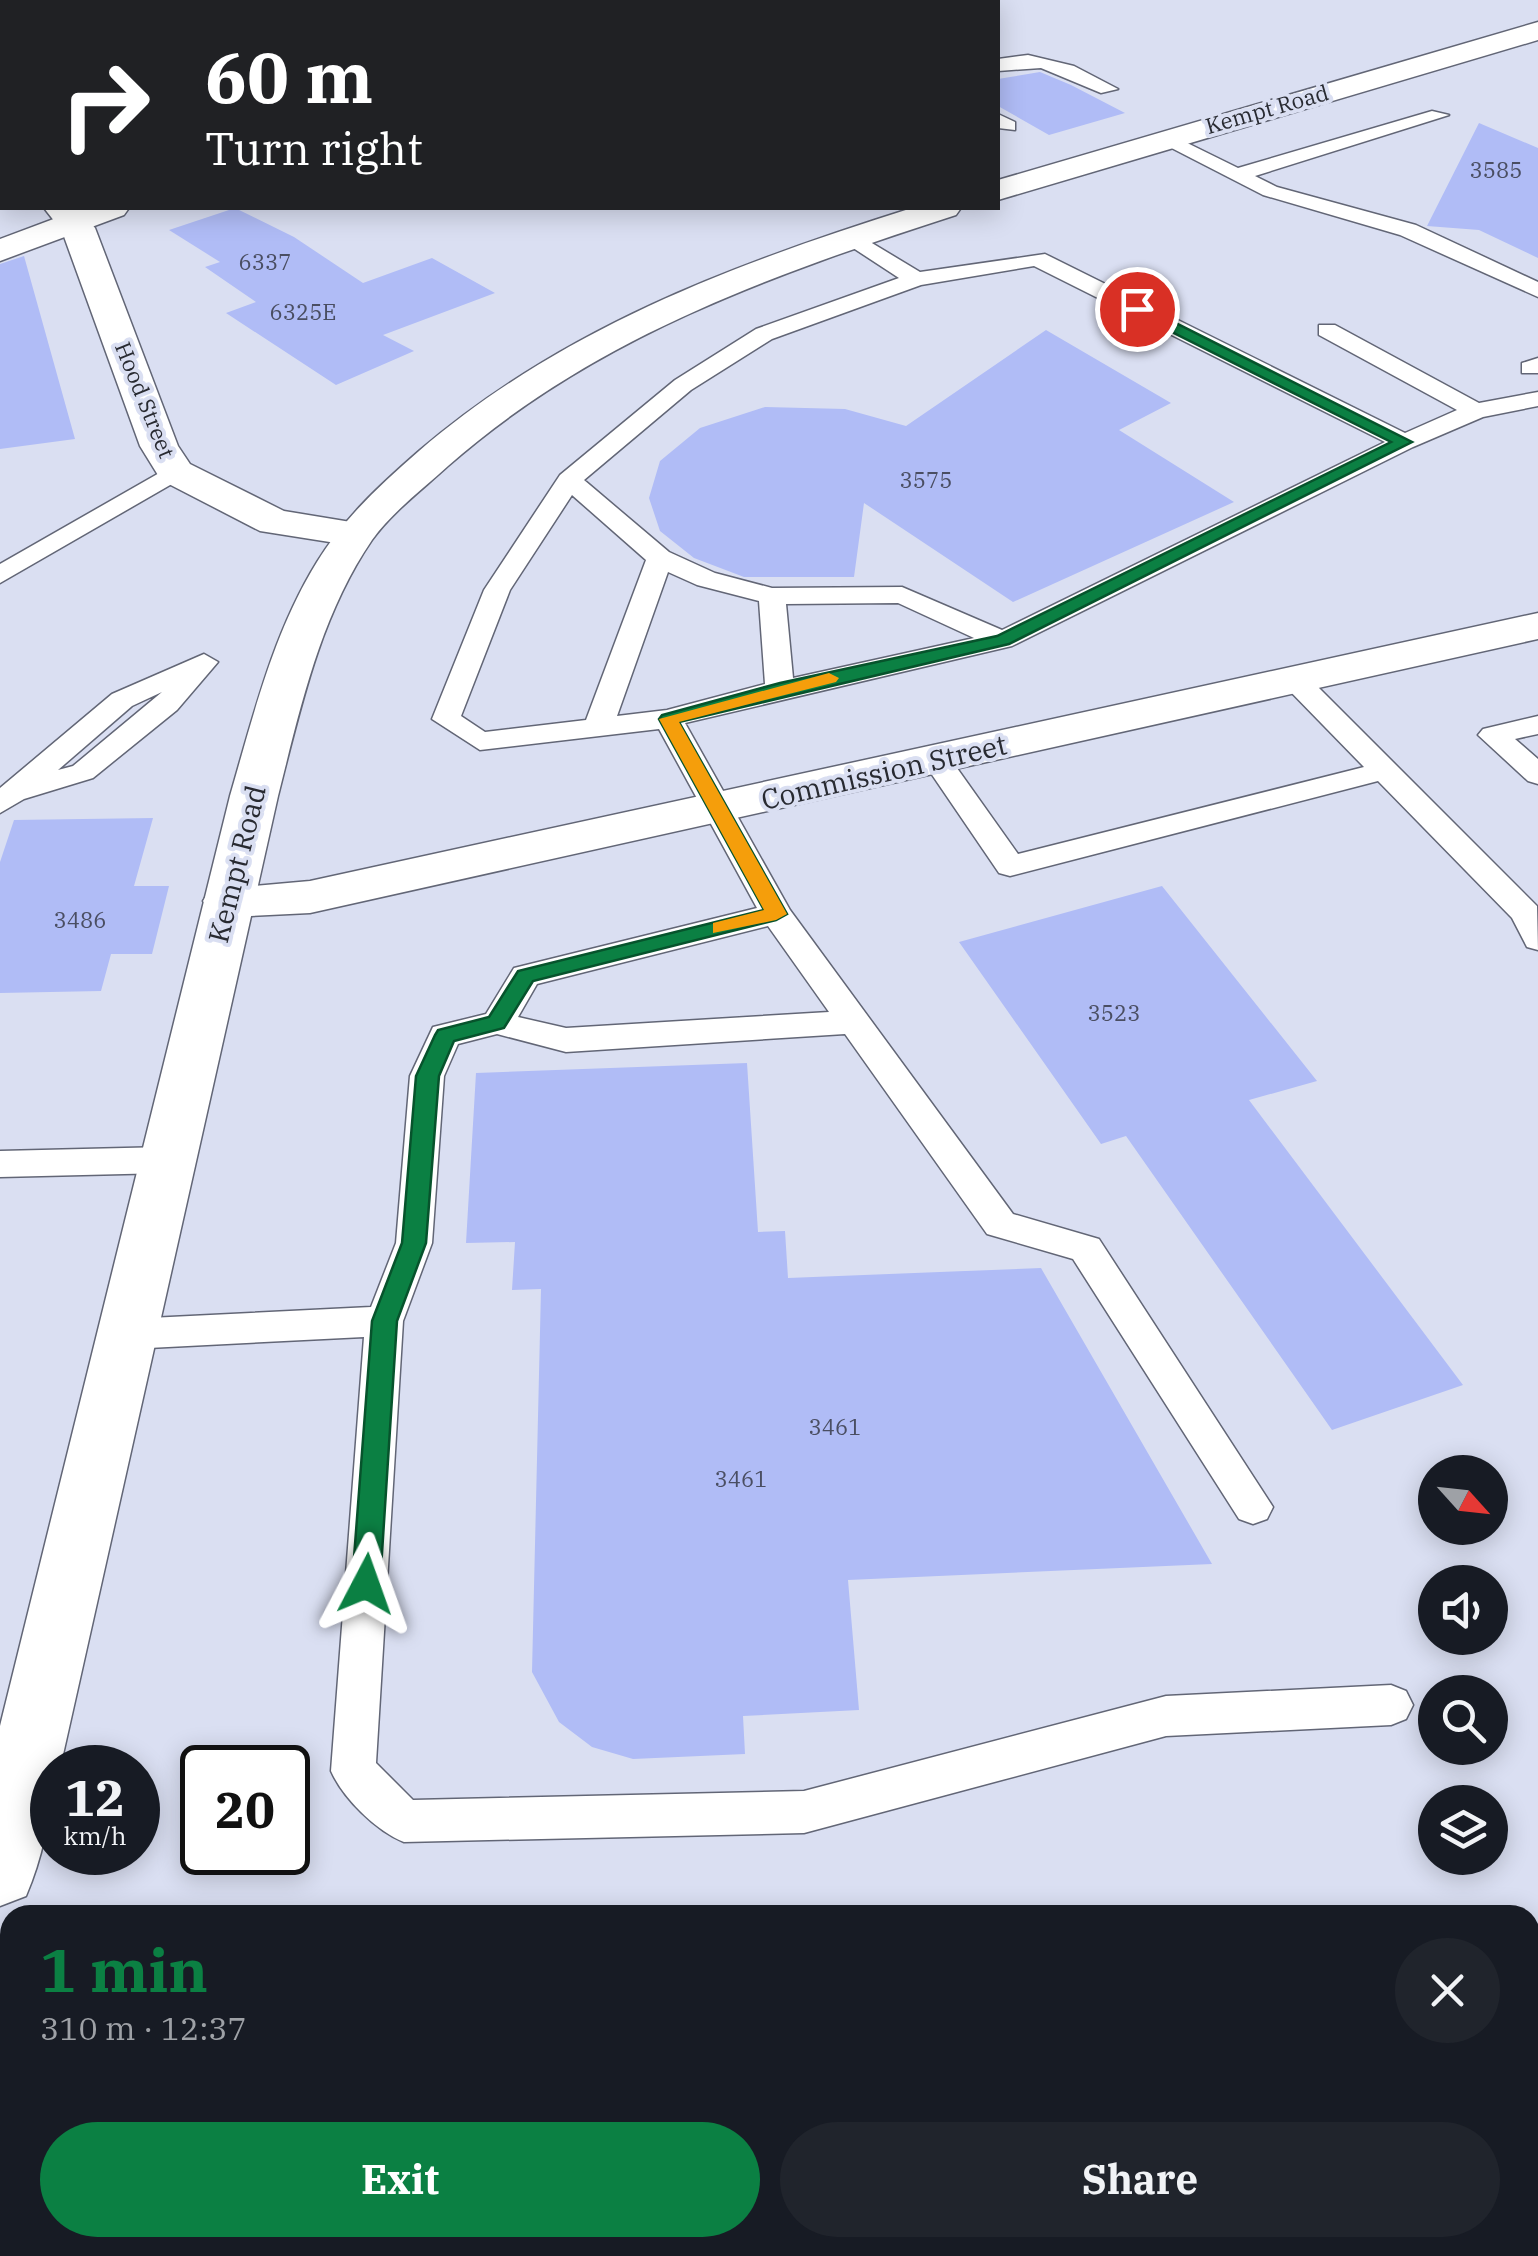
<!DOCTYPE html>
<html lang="en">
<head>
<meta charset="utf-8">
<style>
  :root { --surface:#171b24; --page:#20242c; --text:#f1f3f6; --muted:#9ea1a6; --accent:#0b8043 }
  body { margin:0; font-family:"IBM Plex Serif",serif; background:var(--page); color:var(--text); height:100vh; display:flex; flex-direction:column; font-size:38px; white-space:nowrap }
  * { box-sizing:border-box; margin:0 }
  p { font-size:32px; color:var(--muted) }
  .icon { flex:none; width:55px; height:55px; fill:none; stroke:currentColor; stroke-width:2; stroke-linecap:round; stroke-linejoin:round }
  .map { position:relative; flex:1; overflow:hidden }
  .sheet { position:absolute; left:0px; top:1905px; width:1540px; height:352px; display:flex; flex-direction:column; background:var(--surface); border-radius:30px 30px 0 0; box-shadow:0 5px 25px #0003 }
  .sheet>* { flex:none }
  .top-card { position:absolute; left:0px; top:0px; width:1000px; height:210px; box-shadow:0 5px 25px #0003; background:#202124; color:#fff; overflow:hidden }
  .needle { width:65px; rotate:117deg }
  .buttons { position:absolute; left:1418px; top:1455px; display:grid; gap:20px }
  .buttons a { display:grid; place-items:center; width:90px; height:90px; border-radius:50%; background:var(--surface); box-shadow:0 5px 25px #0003; font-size:50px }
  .speed { position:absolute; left:30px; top:1745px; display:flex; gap:20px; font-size:50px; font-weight:700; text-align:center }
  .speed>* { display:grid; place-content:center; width:130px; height:130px; border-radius:50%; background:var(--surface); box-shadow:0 5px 25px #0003; line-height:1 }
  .speed small { font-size:25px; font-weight:400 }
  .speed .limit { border:5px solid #111; border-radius:15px; background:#fff; color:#111 }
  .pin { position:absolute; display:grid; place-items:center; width:85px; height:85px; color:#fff; margin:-42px; border:5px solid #fff; border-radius:50%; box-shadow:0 2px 10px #0007 }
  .me { position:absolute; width:110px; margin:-55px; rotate:4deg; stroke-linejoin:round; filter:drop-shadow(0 0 8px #0008) }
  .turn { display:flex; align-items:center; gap:35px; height:210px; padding:0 40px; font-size:45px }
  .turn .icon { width:130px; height:130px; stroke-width:2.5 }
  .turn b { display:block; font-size:70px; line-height:85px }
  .round { display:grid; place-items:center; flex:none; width:105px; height:105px; border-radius:52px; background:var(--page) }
  .head { display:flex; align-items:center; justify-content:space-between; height:170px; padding:0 40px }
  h1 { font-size:60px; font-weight:700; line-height:75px; color:var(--accent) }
  .button { display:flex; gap:20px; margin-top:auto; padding:20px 40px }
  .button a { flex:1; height:115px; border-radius:60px; background:var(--accent); color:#fff; font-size:40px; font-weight:700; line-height:115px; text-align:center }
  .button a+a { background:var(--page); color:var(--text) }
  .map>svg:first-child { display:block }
</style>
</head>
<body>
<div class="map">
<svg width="1538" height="2256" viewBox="0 0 1538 2256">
  <rect width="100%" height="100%" fill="#dadff2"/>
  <!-- building -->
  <path fill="#b0bcf6" d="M1040,72l31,13 54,28 -76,22 -51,-29v-27z
    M1479,123l59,25v110l-59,-28 -52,-4z
    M235,208l59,29 69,46 69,-25 63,35 -112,42 31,16 -78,34 -110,-72 30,-11 -51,-35 15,-5 -51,-32z
    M24,256l51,183 -75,10v-185z
    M1046,330l125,73 -52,27 115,72 -221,100 -149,-99 -10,74h-110l-50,-19 -34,-27 -11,-33 11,-37 40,-33 65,-21 80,2 61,17z
    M153,818l-19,68h35l-17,68h-41l-10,37 -101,2v-131l14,-42z
    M1162,886l155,195 -68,19 214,285 -131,45 -206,-294 -25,8 -142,-202z
    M747,1063l11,169 27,-1 3,47 253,-10 171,296 -364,16 11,130 -116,6 2,38 -112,5 -41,-12 -33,-25 -27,-50 9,-383 -29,1 3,-48 -49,1 10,-170z"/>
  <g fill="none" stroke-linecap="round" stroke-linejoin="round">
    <defs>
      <path id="service" d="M1028,55l46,11 44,23 -17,4 -60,-25 -43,3v-12z
        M1432,111l17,4 -194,61 22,11 139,38 122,57v15l-138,-62 -137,-40 -109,-56 17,-4 67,33z
        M998,114l17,8v8l-17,-2z
        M852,231l68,41 125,-18 360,179 52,-23 -138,-75v-10h16l144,78 59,-11v14l-55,11 -70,30 -401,199 -327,77 105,187 223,304 86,25 174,268 -6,12 -14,5 -14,-5 -166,-260 -86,-25 -142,-200 -279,18 -69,-18 -39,10 -14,32 -12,167 -29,78 -27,442 37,37 391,-9 362,-95 225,-11 15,6 7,14 -7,14 -15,6 -225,11 -362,97 -400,9c-28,-11 -61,-44 -73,-71l33,-434 -235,12 -13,-4 -6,-11 6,-11 13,-4 242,-12 25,-64 14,-167 23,-49 53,-13 28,-46 243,-60 -98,-179 -179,21 -48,-31 52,-129 76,-115 115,-95 81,-51 143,-51 -55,-36v-10zM1034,266l351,176 -383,188 -100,-43 -130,1 -57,-15 -46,-21 -85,-72 107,-90 81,-51 149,-54zM572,495l74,65 -60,160 -101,12 -24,-16 49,-126zM668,572l29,13 62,16 6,83 -98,26 -50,6zM898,603l76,35 -181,40 -7,-74zM768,926l61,86 -263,16 -48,-11 19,-33z
        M1538,358v15h-16v-10z
        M175,464l9,3 4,5 -4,5 -184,106v-19z
        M204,654l14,8 -41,48 -84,68 -69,21 -24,14v-25l112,-94zM162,692l-89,74 -15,4 74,-64z
        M1295,672l10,2 232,232 1,44 -11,-3 -15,-29 -134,-137 -368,95 -11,-3 -77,-113 5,-6h20l71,100 346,-87 -79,-81 -4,-6z
        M1538,716v18l-23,5 23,20v25l-10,-3 -50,-46 5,-6z
        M166,1147l13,4 5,9 -5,9 -13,4 -166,4v-26z
        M0,2039l10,1v50l-10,-1z
        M149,2248h52l-3,8h-52z"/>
      <path id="minor" d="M0,53h2v18h-2z
        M0,136l2,1v22l-2,-1z
        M44,208h34l17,20 83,218 12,18 94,47 85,14 6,9 -6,9 -14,3 -95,-15 -99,-51 -21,-34 -78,-215z
        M1538,613v26l-1228,274 -82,4 -18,-5 -7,-11 7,-11 100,-9z"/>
      <path id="tertiary" d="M1538,22v18l-540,160v-20z
        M83,208h46l-5,7 -124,46v-22z
        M912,208h49l-5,7c-182,59 -362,122 -508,251 -25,23 -56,46 -76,74 -52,76 -72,169 -94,256l-218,972h-8c0,44 -9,88 -26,128l-26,10v-180l230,-930c23,-79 43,-163 87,-234 28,-45 63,-77 102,-111 143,-123 315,-187 493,-243z"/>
    </defs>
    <!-- service casing -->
    <use href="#service" stroke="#626676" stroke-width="3"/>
    <!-- minor casing -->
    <use href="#minor" stroke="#626676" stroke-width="3"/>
    <!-- tertiary casing -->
    <use href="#tertiary" stroke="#626676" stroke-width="3"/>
    <!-- service -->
    <use href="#service" fill="#fff" fill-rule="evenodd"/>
    <!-- minor -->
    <use href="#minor" fill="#fff" fill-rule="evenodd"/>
    <!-- tertiary -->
    <use href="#tertiary" fill="#fff" fill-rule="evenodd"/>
  </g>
  <!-- route -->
  <path fill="#0b8043" stroke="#07532c" stroke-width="2.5" d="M1132,306h10l270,136 -403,202 -330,78 108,192 -11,6 -243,61 -29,47 -50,13 -15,35 -13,167 -29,78 -17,263 -4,8h-20l-4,-8 20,-263 30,-78 14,-167 19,-41 3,-5 51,-13 29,-46 246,-61 -105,-191 3,-4 118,-32 217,-47 394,-194 -259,-130z"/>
  <!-- slow -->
  <path fill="#f59e0b" d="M829,673l10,5 -3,4 -157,40 108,192 -11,6 -63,13v-10l51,-13 -105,-191z"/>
  <g text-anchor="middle" stroke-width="8" stroke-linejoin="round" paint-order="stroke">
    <!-- far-street labels -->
    <g font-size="22" fill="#282a31" stroke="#dadff2">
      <text transform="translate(1267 109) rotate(-16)" y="8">Kempt Road</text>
      <text transform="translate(145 400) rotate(68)" y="8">Hood Street</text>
    </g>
    <!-- number labels -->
    <g font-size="22" fill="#4a4e62">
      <text x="1496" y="178">3585</text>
      <text x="265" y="270">6337</text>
      <text x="303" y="320">6325E</text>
      <text x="926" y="488">3575</text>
      <text x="80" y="928">3486</text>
      <text x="1114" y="1021">3523</text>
      <text x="835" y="1435">3461</text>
      <text x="741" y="1487">3461</text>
    </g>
    <!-- street labels -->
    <g font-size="28" fill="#282a31" stroke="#dadff2">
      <text transform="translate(884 772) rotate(-13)" y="10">Commission Street</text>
      <text transform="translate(237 864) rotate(-76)" y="10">Kempt Road</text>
    </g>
  </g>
</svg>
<div class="buttons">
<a><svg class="needle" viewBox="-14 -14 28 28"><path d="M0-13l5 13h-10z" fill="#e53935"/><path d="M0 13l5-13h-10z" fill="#9ea1a6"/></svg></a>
<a><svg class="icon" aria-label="sound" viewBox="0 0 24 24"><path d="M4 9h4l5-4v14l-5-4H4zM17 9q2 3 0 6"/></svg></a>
<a><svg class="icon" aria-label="search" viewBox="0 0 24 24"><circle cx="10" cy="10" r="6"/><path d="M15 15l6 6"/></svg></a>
<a><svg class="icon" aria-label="layers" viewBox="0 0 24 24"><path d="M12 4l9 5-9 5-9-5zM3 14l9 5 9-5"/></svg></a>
</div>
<div class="speed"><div>12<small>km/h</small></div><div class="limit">20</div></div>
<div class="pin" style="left:1137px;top:309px;background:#d93025"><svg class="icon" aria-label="arrive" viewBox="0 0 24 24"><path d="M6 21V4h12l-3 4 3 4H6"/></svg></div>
<svg class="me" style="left:366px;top:1584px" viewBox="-20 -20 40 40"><path d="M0-17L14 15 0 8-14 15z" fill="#0b8043" stroke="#fff" stroke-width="4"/></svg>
<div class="top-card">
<div class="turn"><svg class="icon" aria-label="right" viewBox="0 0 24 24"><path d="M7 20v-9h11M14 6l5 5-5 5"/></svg><div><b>60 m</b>Turn right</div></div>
</div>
<section class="sheet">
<div class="head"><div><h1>1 min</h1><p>310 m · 12:37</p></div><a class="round"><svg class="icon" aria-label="close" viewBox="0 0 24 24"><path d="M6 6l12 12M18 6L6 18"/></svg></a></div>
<div class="button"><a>Exit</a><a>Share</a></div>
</section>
</div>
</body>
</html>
